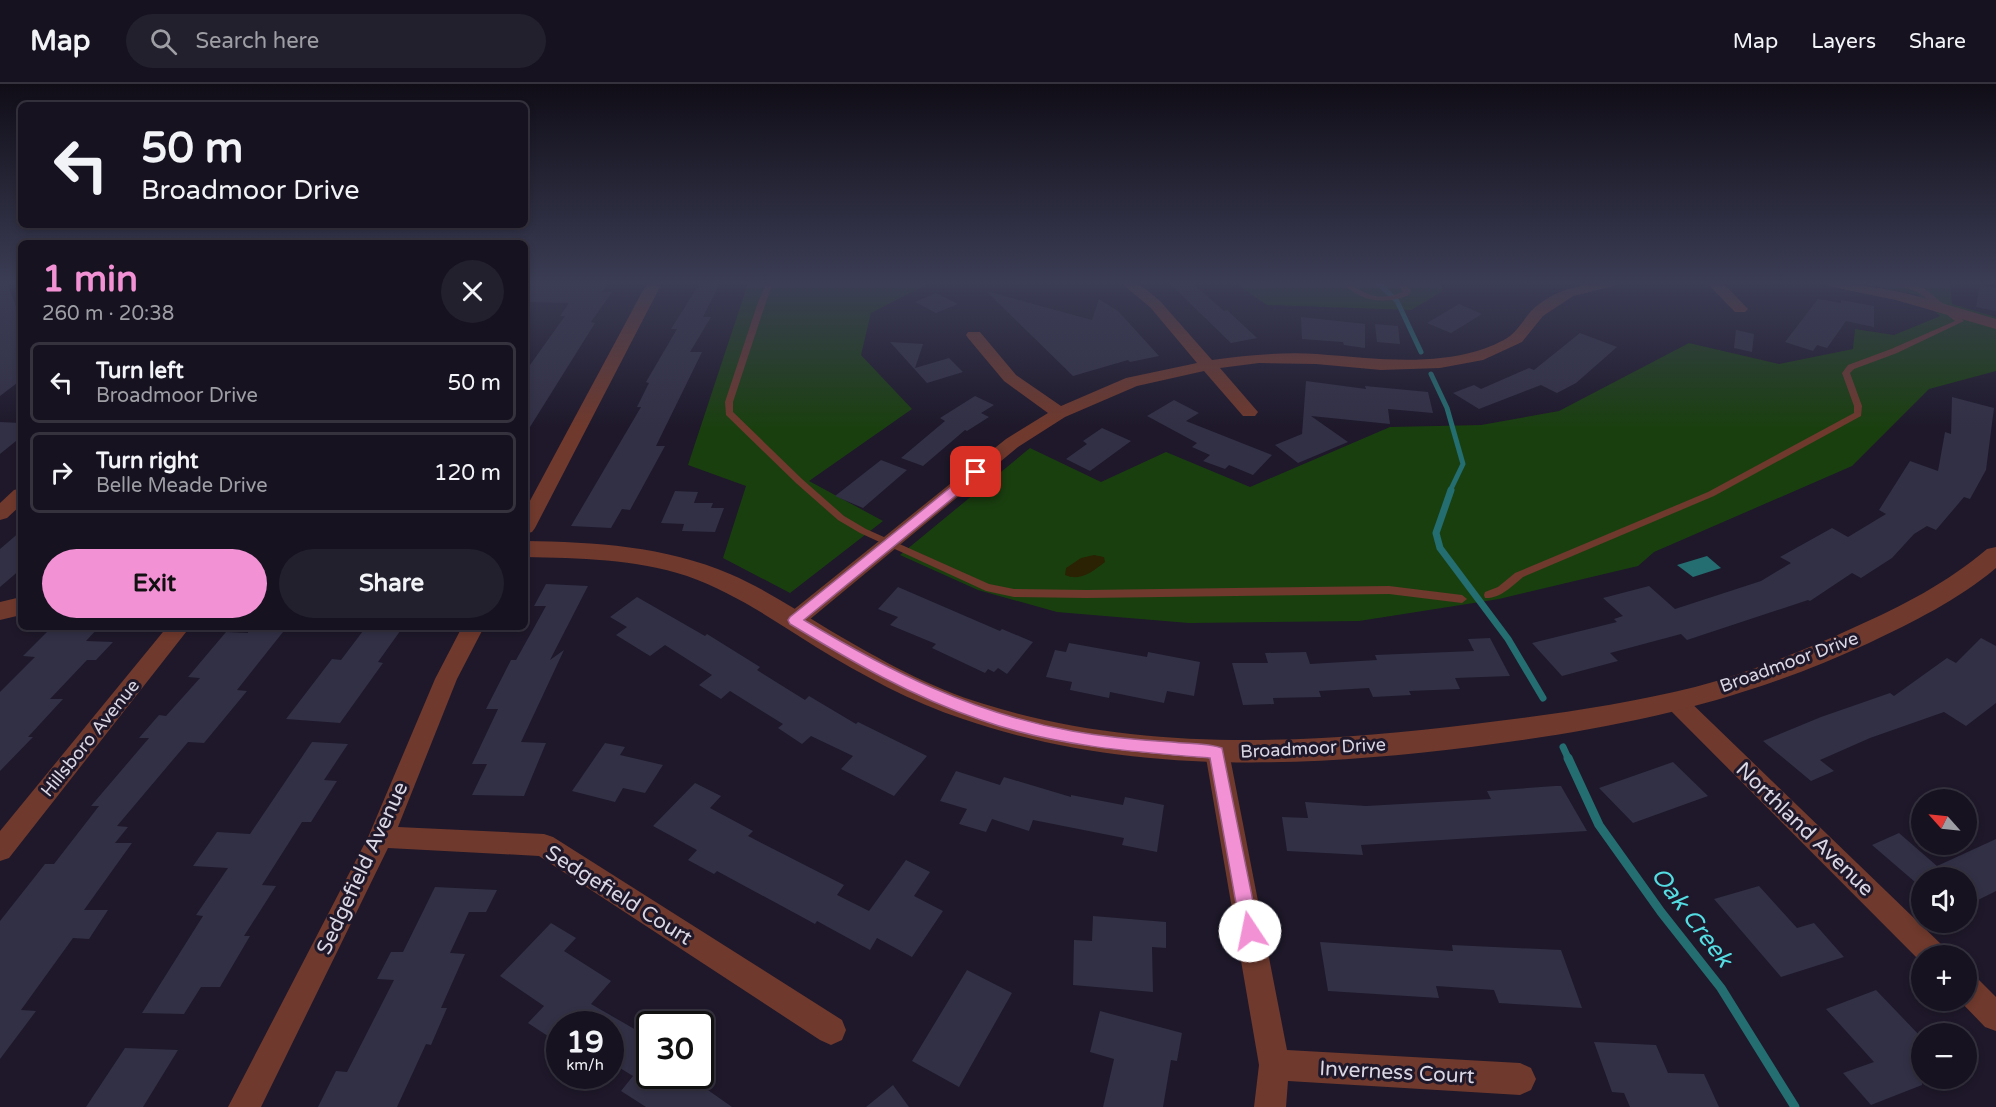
<!DOCTYPE html>
<html lang="en">
<head>
<meta charset="utf-8">
<style>
  :root { --surface:#161220; --page:#23202d; --text:#f1f3f6; --muted:#9e9ea5; --line:#35323e; --accent:#f391d5 }
  body { margin:0; font-family:"Varela Round",sans-serif; background:var(--page); color:var(--text); height:100vh; display:flex; flex-direction:column; font-size:22px; white-space:nowrap }
  * { box-sizing:border-box; margin:0 }
  p { font-size:20px; color:var(--muted) }
  .icon { flex:none; width:33px; height:33px; fill:none; stroke:currentColor; stroke-width:2; stroke-linecap:round; stroke-linejoin:round }
  .map { position:relative; flex:1; overflow:hidden }
  .drawer { position:absolute; left:18px; top:156px; width:510px; height:390px; display:flex; flex-direction:column; background:var(--surface); border-radius:9px; box-shadow:0 3px 9px #0003,0 0 0 2px var(--line) }
  .drawer>* { flex:none }
  .hud { position:absolute; left:18px; top:18px; width:510px; height:126px; border-radius:9px; box-shadow:0 3px 9px #0003,0 0 0 2px var(--line); background:#161220; color:var(--text); overflow:hidden }
  .needle { width:39px; rotate:297deg }
  .controls { position:absolute; left:1911px; top:705px; display:grid; gap:12px }
  .controls a { display:grid; place-items:center; width:66px; height:66px; border-radius:50%; background:var(--surface); box-shadow:0 3px 9px #0003,0 0 0 2px var(--line); font-size:30px }
  .speed { position:absolute; left:546px; top:927px; display:flex; gap:12px; font-size:30px; font-weight:700; text-align:center }
  .speed>* { display:grid; place-content:center; width:78px; height:78px; border-radius:50%; background:var(--surface); box-shadow:0 3px 9px #0003,0 0 0 2px var(--line); line-height:1 }
  .speed small { font-size:15px; font-weight:400 }
  .speed .limit { border:3px solid #111; border-radius:9px; background:#fff; color:#111 }
  .pin { position:absolute; display:grid; place-items:center; width:51px; height:51px; color:#fff; margin:-26px; border-radius:12px; box-shadow:0 3px 9px #0006 }
  .me { position:absolute; width:66px; margin:-33px; rotate:349deg; stroke-linejoin:round; filter:drop-shadow(0 0 4px #0008) }
  .turn { display:flex; align-items:center; gap:21px; height:126px; padding:0 24px; font-size:27px }
  .turn .icon { width:78px; height:78px; stroke-width:2.5 }
  .turn b { display:block; font-size:42px; line-height:51px }
  .round { display:grid; place-items:center; flex:none; width:63px; height:63px; border-radius:32px; background:var(--page) }
  .overview { display:flex; align-items:center; justify-content:space-between; height:102px; padding:0 24px }
  h1 { font-size:36px; font-weight:700; line-height:45px; color:var(--accent) }
  .action { display:flex; gap:12px; margin-top:auto; padding:12px 24px }
  .action a { flex:1; height:69px; border-radius:36px; background:var(--accent); color:#111; font-size:24px; font-weight:700; line-height:69px; text-align:center }
  .action a+a { background:var(--page); color:var(--text) }
  ul { padding:0; list-style:none }
  li { display:flex; align-items:center; gap:18px; height:81px; margin:0 12px 9px; padding:0 12px; border:3px solid var(--line); border-radius:9px }
  li div { flex:1 }
  li b { display:block; font-size:22px }
  li em { font-style:normal }
  header { display:flex; align-items:center; gap:36px; box-sizing:border-box; height:84px; padding:0 30px; background:var(--surface); border-bottom:2px solid var(--line) }
  header strong { font-size:28px }
  nav { display:flex; gap:33px; margin-inline-start:auto; font-size:21px }
  .search { width:420px; height:54px; background:var(--page); display:flex; align-items:center; gap:15px; box-sizing:border-box; padding:0 21px; border-radius:33px; color:var(--muted); font-size:22px }
  .map>svg:first-child { display:block }
</style>
</head>
<body>
<header>
<strong>Map</strong>
<div class="search"><svg class="icon" aria-label="search" viewBox="0 0 24 24"><circle cx="10" cy="10" r="6"/><path d="M15 15l6 6"/></svg>Search here</div>
<nav><a>Map</a><a>Layers</a><a>Share</a></nav>
</header>
<div class="map">
<svg width="1996" height="1023" viewBox="0 0 1996 1023">
  <rect width="100%" height="100%" fill="#1e182a"/>
  <!-- green -->
  <path fill="#1a3f0f" d="M748,199h181l-58,30 -10,42 51,54 -103,72 74,40 -93,72 -67,-35 23,-72 -58,-21z
    M1235,199h205l3,8 -32,19 -144,-5z
    M1859,199h91l2,21 44,13v54l-67,18 -77,77 -198,86 -16,14 -139,33 -140,22 -170,2 -132,-11 -79,-22 -78,-35 130,-107 71,34 65,-30 84,35 140,-60 91,-2 78,-14 130,-68 90,21 74,-15 2,-20 39,6 46,-19 -22,-21z"/>
  <!-- sand -->
  <path fill="#2a2202" d="M1094,471l10,2 1,5c-12,9 -24,20 -40,13l1,-7 15,-10z"/>
  <!-- water -->
  <path fill="#246d70" d="M1707,472l14,12 -28,9 -16,-12z"/>
  <g fill="none" stroke-linecap="round" stroke-linejoin="round">
    <!-- stream-far2 -->
    <path stroke="#246d70" stroke-width="5" d="M1378,199l19,18 24,51
      M1431,290l16,34 16,56 -13,27"/>
    <!-- stream-far1 -->
    <path stroke="#246d70" stroke-width="7" d="M1451,406l-15,43 4,15 68,91 35,59
      M1563,663l6,13"/>
    <!-- stream -->
    <path stroke="#246d70" stroke-width="9" d="M1568,674l31,67 62,87 60,76 74,119"/>
  </g>
  <!-- building -->
  <path fill="#323045" d="M0,199h7l9,23 5,-1v75l-21,16z
    M525,199h83l-6,9h10l-21,30 4,1 -70,112v-63l40,-56h-5l9,-13 -44,-1z
    M700,199h20l-17,34h8l-21,35h12l-46,94h9l-35,64 -8,-1 -11,19 -40,-2 70,-119h-4l12,-24 -3,-1 31,-53h-6z
    M1169,199h23l32,28 3,-1 30,28 -26,5z
    M1980,200l16,4v23l-20,-4z
    M986,207l106,29 7,-21 19,12 41,45 -29,6 -2,-2 -55,16z
    M936,209l22,11 -22,9 -21,-11z
    M1818,215l23,4v-3l33,6v21l-28,-6 -19,27 -10,-3 -4,6 -28,-9z
    M1459,220l23,10 -31,19 -24,-10z
    M1301,233l64,7v24l-21,-3 -1,-3 -41,-3z
    M1375,240l23,2 2,18 -23,-2z
    M1736,246l18,4 -2,18 -18,-4z
    M1580,249l37,14 -41,36 -19,10 -16,-8 -62,24 -26,-16 21,-8 7,4 48,-21 5,2z
    M890,258l33,2 -8,24 34,-10 14,14 -36,11z
    M1306,297l60,8 -1,-3 63,6 5,21 -45,-4 2,15 -79,-8 37,26 -50,21 -23,-18 27,-11z
    M975,312l19,9 -13,8 8,4 -22,14 -2,-1 -42,36 -22,-8 44,-37 -5,-3z
    M1952,313l42,11 -8,62 -16,29 -6,-2 -28,33 -9,-4 -13,8 -22,24 -31,20 -9,-5 -42,28 -2,-1 -121,40 -6,-6 -71,19 8,8 -56,15 -30,-33 85,-21 -3,-3 9,-3 -20,-18 46,-12 26,23 86,-28 30,-18 -11,-6 52,-29 16,9 38,-23 -7,-4 31,-49 28,10 7,-39 6,2z
    M1174,316l25,13 -13,8 86,34 -19,20 -24,-10 -4,4 -22,-8 7,-6 -18,-8 5,-4 -50,-27z
    M0,338l21,1v14l-21,17z
    M1102,344l29,13 -41,30 -24,-12 21,-15 -4,-3z
    M881,376l26,10 -44,38 -28,-12z
    M675,407l23,1 -4,11h19l-2,5h13l-9,24 -33,-1 2,-7 -23,-1z
    M21,447v38l-21,18v-38z
    M546,500l42,2 -38,74 14,-10 -43,92 25,1 -22,53 -52,-1 15,-31h-15l26,-55h-12l25,-49h5l30,-54h-12z
    M898,503l102,44 2,-2 31,13 -26,32 -9,-6 -4,4 -6,-3 -3,4 -53,-25 4,-4 -46,-19 8,-8 -20,-8z
    M637,513l68,39 2,-2 53,33 -3,3 48,30 4,-4 47,28 2,-2 69,34 -33,40 -53,-27 12,-13 -42,-20 -9,8 -24,-16 5,-4 -53,-33 -9,8 -22,-14 13,-10 -47,-30 -15,11 -34,-21 11,-8 -17,-10z
    M52,543h47l-13,14 27,1 -17,18h-9l-37,39h13l-35,38h5l-33,34v-79l35,-35 -12,-1z
    M248,543h39l-50,63 10,1 -43,52 -16,-1 -71,84 11,1 -13,16h17l-48,67h24l-19,29 -16,-1 -52,72 15,1 -36,48v-138l45,-57h9l45,-58h-8l58,-68h-10l20,-23 7,1 34,-38 -12,-1 38,-45 22,1z
    M366,543h37l-25,35 5,1 -43,60 -54,-4 46,-60 9,1z
    M1490,554l20,38 -55,2 5,11 -51,2 2,4 -38,2 -4,-9 -50,3 2,6 -48,1 1,6 -31,1 -11,-42h36l-3,-10 41,-1 4,12 67,-4 -2,-5 99,-4 -6,-12z
    M1981,554l15,8v57l-30,23 -22,-14 -74,26 -50,22 14,11 -23,10 -48,-40 58,-24 69,-24 4,3 53,-38 9,5z
    M1069,559l78,14 1,-5 52,10 -6,34 -27,-5 -3,12 -54,-11 -1,6 -39,-8 2,-8 -26,-5 9,-27 11,2z
    M312,658l36,2 -24,36 13,1 -26,41h-9l-40,63 14,1 -32,50h6l-30,51h-19l-17,27 -42,-1 61,-97 -7,-1 32,-47 -35,-2 24,-34 33,2z
    M605,659l20,4 -5,8 43,10 -18,28 -22,-5 -8,14 -43,-11z
    M1673,678l35,34 -75,27 -34,-35z
    M956,687l44,14 4,-8 67,20v-2l52,10 2,-8 39,8 -7,47 -35,-7 2,-7 -91,-18 -4,11 -37,-12 -6,13 -27,-8 8,-15 -27,-8z
    M695,699l26,13 -11,12 43,23 -5,5 96,49 -7,10 32,16 37,-51 24,12 -16,24 29,15 -31,46 -35,-19 -7,12 -53,-29 -2,3 -98,-53 -3,3 -26,-14 9,-10 -44,-24z
    M1555,702h6l26,45 -226,14 2,10 -76,-4 -5,-34 26,1 -3,-16 61,4 125,-7 -4,-8z
    M1899,749l38,33 59,-27v52l-30,15v-28h-44v10l-50,-43z
    M1759,802l38,42 17,-5 30,34 -63,20 -67,-78z
    M435,803l62,3 -11,22h-17l-19,41 15,1 -24,54h6l-16,37 -5,-1 -29,63h-79l18,-36 11,1 47,-92 -17,-1 14,-27h12z
    M1093,832l73,6v26l-14,-1 1,45 -80,-7 1,-45 18,1z
    M551,839l25,15 -12,13 47,30 -20,23 59,34v38h38l44,31h-86l-25,-16 12,-15 -23,-14v-38h-50v20l-32,-21 16,-17 -44,-30z
    M1320,858l133,9 -1,-6 109,5 21,58 -83,-5 -5,-13 -58,-4 3,12 -111,-7z
    M967,886l45,23 -53,94 -47,-26z
    M1876,906l46,48v47l-51,20 -28,-32 31,-11 -48,-53z
    M1100,927l82,22 -5,28 -6,-1 -8,47h-60l11,-48 -24,-7z
    M1594,958l62,3 12,28 36,1 15,33h-89l-6,-14 -12,-1z
    M125,964l53,2 -35,57h-57z
    M893,1001l16,22h-43z"/>
  <g fill="none" stroke-linecap="round" stroke-linejoin="round">
    <!-- service -->
    <path fill="#6f392d" fill-rule="evenodd" d="M766,199h7l-8,22 -32,97v10l69,67 42,37 22,13 123,55 25,5 73,1 302,-4 73,9 5,4 -5,4 -73,-9 -302,4 -73,-1 -28,-6 -126,-58 -22,-13 -42,-37 -70,-68 -1,-13 32,-97z
      M1342,199c8,0 11,3 18,7 14,9 28,8 43,2l-6,-9h8l6,7 -2,5c-25,10 -47,7 -67,-12z
      M1890,199h14l20,5 40,33 -67,32 -43,16 -4,4 12,33 -1,10 -147,80 -191,81c-11,9 -23,22 -38,21l-1,-3 1,-3 13,-5 17,-14 193,-81 146,-79v-7l-12,-33 6,-8 43,-16 64,-28 -37,-29z"/>
    <!-- minor -->
    <path fill="#6f392d" fill-rule="evenodd" d="M647,199h15l-127,245 -3,4 -7,2v-24z
      M1121,199h17l22,18 52,59c36,-5 70,-8 105,-6 53,4 108,12 160,-3 10,-3 25,-9 33,-15 9,-7 14,-17 21,-25 24,-23 54,-28 85,-28l-2,3 -41,10 -30,20 -21,26 -39,18 -43,8 -59,2 -65,-6 -57,-1 -39,5 38,44 -3,4h-12l-39,-45 -67,15 -72,31 -47,30 -215,178 -8,3 -8,-3 -3,-5 3,-5 219,-176 42,-26 -44,-32 -36,-43 -2,-3 2,-3h12l36,43 45,31 65,-28 71,-15 -47,-56z
      M1707,199h16l25,26 -3,3h-10z
      M1826,199c59,0 114,20 170,36v10l-100,-29 -68,-14z
      M21,404v17l-14,13 -7,2v-17l14,-13z
      M167,543h23l-181,231 -9,3v-30z
      M462,543h22l-27,52 -59,148 146,7 9,3 289,183 4,10 -4,10 -11,5 -11,-5 -281,-184 -151,-8 -127,259h-33l141,-272 66,-156z
      M1676,609l8,3 260,251 4,9h-26v7l-254,-255 -4,-6 4,-6z
      M1217,658l9,3 3,7 58,298 233,13 11,5 5,11 -5,11 -11,5 -232,-14 -2,26h-32l5,-42 -54,-313 3,-7z
      M1966,889l10,4 20,20v34l-11,-4 -26,-27h7z"/>
    <!-- tertiary -->
    <path fill="#6f392d" fill-rule="evenodd" d="M525,457c70,1 140,5 205,33 35,15 68,37 101,57 48,28 99,57 153,73 157,49 329,40 490,20 74,-9 149,-19 221,-37 55,-15 108,-36 160,-60 47,-21 92,-44 132,-78l9,-2v21c-38,32 -83,54 -127,75 -131,61 -255,86 -398,104 -169,21 -345,28 -508,-28 -52,-17 -101,-44 -147,-72 -41,-26 -83,-55 -129,-71 -52,-17 -108,-18 -162,-19z
      M21,513v18l-21,5v-18z"/>
  </g>
  <!-- sky -->
  <linearGradient id="sky" x2="0" y2="1"><stop stop-color="#100d17"/><stop offset="0.58" stop-color="#3b3d55"/><stop offset="1" stop-color="#3b3d55" stop-opacity="0"/></linearGradient>
  <rect width="1996" height="343" fill="url(#sky)"/>
  <!-- route -->
  <path fill="#f391d5" stroke="#9e5e8a" stroke-width="1.5" d="M976,385l5,1v5l-177,145c85,51 171,94 268,111 33,6 67,9 100,11 16,2 35,1 50,6l37,183 -3,5 -6,3 -7,-3 -2,-5 -31,-173c-77,-6 -156,-12 -229,-38 -69,-23 -130,-59 -191,-96l-2,-4 2,-3 182,-147z"/>
  <g text-anchor="middle" stroke-width="6" stroke-linejoin="round" paint-order="stroke">
    <!-- street labels -->
    <g font-size="18" fill="#dad6e3" stroke="#1e182a">
      <text transform="translate(1789 578) rotate(-20)" y="6">Broadmoor Drive</text>
      <text transform="translate(90 654) rotate(-51)" y="6">Hillsboro Avenue</text>
      <text transform="translate(1313 664) rotate(-3)" y="6">Broadmoor Drive</text>
    </g>
    <!-- near-street labels -->
    <g font-size="21" fill="#dad6e3" stroke="#1e182a">
      <text transform="translate(1805 745) rotate(44)" y="7">Northland Avenue</text>
      <text transform="translate(362 784) rotate(-65)" y="7">Sedgefield Avenue</text>
      <text transform="translate(619 811) rotate(32)" y="7">Sedgefield Court</text>
      <text transform="translate(1397 988) rotate(3)" y="7">Inverness Court</text>
    </g>
    <!-- near-water labels -->
    <g font-size="24" font-style="italic" fill="#53dde2" stroke="#1e182a">
      <text transform="translate(1692 833) rotate(53)" y="8">Oak Creek</text>
    </g>
  </g>
</svg>
<div class="controls">
<a><svg class="needle" viewBox="-14 -14 28 28"><path d="M0-13l5 13h-10z" fill="#e53935"/><path d="M0 13l5-13h-10z" fill="#9e9ea5"/></svg></a>
<a><svg class="icon" aria-label="sound" viewBox="0 0 24 24"><path d="M4 9h4l5-4v14l-5-4H4zM17 9q2 3 0 6"/></svg></a>
<a>+</a>
<a>−</a>
</div>
<div class="speed"><div>19<small>km/h</small></div><div class="limit">30</div></div>
<div class="pin" style="left:976px;top:388px;background:#d93025"><svg class="icon" aria-label="arrive" viewBox="0 0 24 24"><path d="M6 21V4h12l-3 4 3 4H6"/></svg></div>
<svg class="me" style="left:1250px;top:847px" viewBox="-20 -20 40 40"><circle r="19" fill="#fff"/><path d="M0-13L10 11 0 6-10 11z" fill="#f391d5"/></svg>
<div class="hud">
<div class="turn"><svg class="icon" aria-label="left" viewBox="0 0 24 24"><path d="M17 20v-9H6M10 6l-5 5 5 5"/></svg><div><b>50 m</b>Broadmoor Drive</div></div>
</div>
<section class="drawer">
<div class="overview"><div><h1>1 min</h1><p>260 m · 20:38</p></div><a class="round"><svg class="icon" aria-label="close" viewBox="0 0 24 24"><path d="M6 6l12 12M18 6L6 18"/></svg></a></div>
<ul>
<li><svg class="icon" aria-label="left" viewBox="0 0 24 24"><path d="M17 20v-9H6M10 6l-5 5 5 5"/></svg><div><b>Turn left</b><p>Broadmoor Drive</p></div><em>50 m</em></li>
<li><svg class="icon" aria-label="right" viewBox="0 0 24 24"><path d="M7 20v-9h11M14 6l5 5-5 5"/></svg><div><b>Turn right</b><p>Belle Meade Drive</p></div><em>120 m</em></li>
</ul>
<div class="action"><a>Exit</a><a>Share</a></div>
</section>
</div>
</body>
</html>
